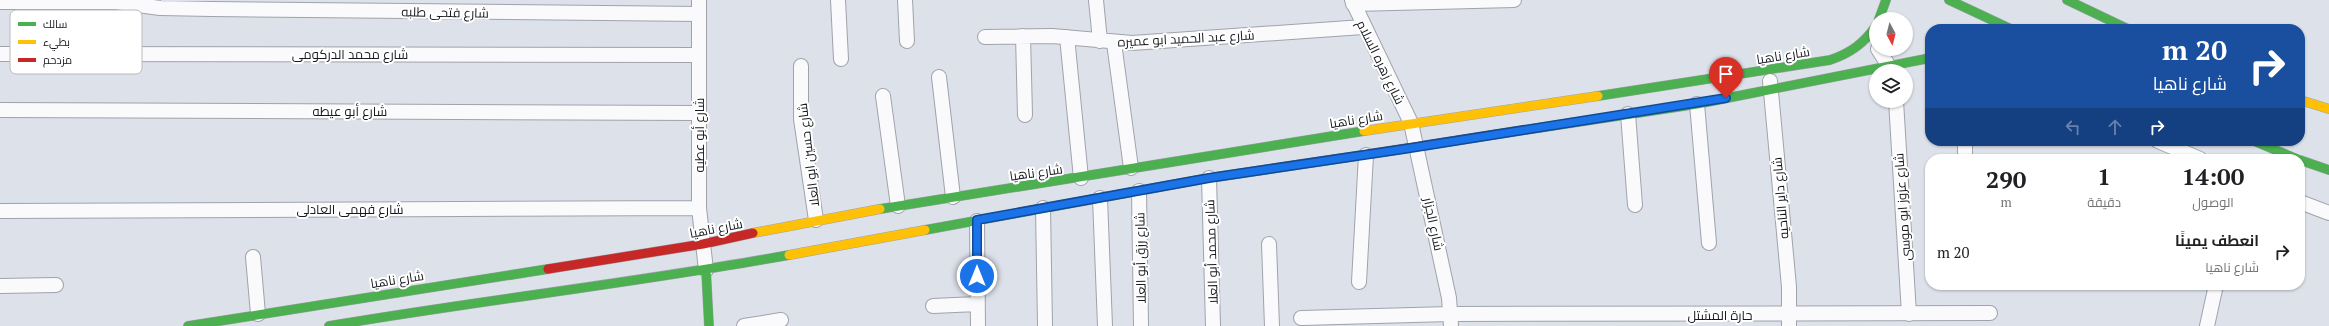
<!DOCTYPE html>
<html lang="ar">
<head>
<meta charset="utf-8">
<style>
  :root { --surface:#fff; --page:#f2f2f2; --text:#202124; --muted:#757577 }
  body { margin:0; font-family:"PT Serif",Cairo,serif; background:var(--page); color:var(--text); direction:rtl; height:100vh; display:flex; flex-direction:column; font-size:15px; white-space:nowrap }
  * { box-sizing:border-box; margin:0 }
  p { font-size:13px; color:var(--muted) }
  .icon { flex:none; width:22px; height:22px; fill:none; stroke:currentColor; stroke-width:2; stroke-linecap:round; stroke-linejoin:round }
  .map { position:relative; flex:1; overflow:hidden; direction:ltr }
  .panel { position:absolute; left:1925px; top:154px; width:380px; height:136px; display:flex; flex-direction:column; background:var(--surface); border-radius:16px; box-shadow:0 1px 3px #0004; direction:rtl }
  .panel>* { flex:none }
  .banner { position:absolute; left:1925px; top:24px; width:380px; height:122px; border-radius:16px; box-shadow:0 1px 3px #0004; direction:rtl; background:#1a4fa0; color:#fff; overflow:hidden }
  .needle { width:26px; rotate:173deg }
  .tools { position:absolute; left:1869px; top:12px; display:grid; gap:8px }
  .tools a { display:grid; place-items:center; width:44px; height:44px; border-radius:50%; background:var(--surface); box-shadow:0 1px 3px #0004; font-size:20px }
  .pin { position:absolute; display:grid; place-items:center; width:34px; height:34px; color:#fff; margin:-41px -17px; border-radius:50% 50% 50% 0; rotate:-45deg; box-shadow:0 0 4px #0007 }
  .pin .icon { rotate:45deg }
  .me { position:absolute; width:44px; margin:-22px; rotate:0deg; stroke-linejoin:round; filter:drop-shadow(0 0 3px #0008) }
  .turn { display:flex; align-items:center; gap:14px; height:84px; padding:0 12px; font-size:18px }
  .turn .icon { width:52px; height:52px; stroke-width:2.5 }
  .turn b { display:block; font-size:28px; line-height:34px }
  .lanes { display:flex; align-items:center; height:38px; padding:0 12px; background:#0003; justify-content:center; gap:20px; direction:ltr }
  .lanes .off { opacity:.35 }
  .eta { display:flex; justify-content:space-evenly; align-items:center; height:68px; text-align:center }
  .eta b { font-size:24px; font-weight:700; line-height:28px }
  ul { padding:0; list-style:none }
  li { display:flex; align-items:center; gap:12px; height:60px; padding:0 12px }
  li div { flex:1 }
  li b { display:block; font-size:15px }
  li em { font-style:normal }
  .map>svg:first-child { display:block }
</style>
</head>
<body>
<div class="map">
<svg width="2329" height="326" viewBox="0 0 2329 326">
  <rect width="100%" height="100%" fill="#dde1ea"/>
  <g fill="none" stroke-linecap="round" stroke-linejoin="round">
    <defs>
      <path id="street" d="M699,0v208l7,62
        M838,0l3,59
        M905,0l2,41
        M1096,0l4,41
        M1352,0l59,123 38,175 2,28
        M0,2h116l44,6 52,1 487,5
        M1353,4l161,-4
        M1023,36l2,79
        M985,37l67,-1 80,7 231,-16
        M1067,37l14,141
        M1114,43l17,125
        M1878,49l14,22
        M0,54l699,1
        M801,66v53l15,101
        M939,77l14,120
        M1770,81l19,206v39
        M883,96l15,110
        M1896,101l13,213
        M1697,104l12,139
        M0,110l699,3
        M1628,114l7,91
        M2158,141l42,18
        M1965,159v-18
        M1209,178l4,148
        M1139,191l2,135
        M1100,198l5,128
        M2300,202l29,11
        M1043,208l2,118
        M0,211l699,-3
        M977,221l1,105
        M1269,244l3,82
        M253,257l5,57
        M1359,282l7,-127
        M0,286l56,-1
        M933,306l44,-2
        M1301,318l150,-4 539,-1
        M744,326l37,-6
        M2207,326l9,-41"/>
      <path id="fast" d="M1949,0l62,29
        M2067,0l61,29
        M1879,19l7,-19
        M1598,96l232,-36c21,-7 34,-17 46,-34
        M1498,134l199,-30 233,-46
        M2254,141l43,18
        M2300,160l29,10
        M880,209l484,-78
        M925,230l284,-52 154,-23
        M706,270l3,56
        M188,326l360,-57
        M329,326c153,-26 307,-43 460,-71"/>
      <path id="slow" d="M2300,100l29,9
        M1364,131l234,-35
        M753,233l127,-24
        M789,255l136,-25"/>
      <path id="jam" d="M1363,155l135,-21
        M548,269l155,-25 50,-11"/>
    </defs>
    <!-- street casing -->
    <use href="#street" stroke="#a0a3aa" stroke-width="16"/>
    <!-- fast casing -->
    <use href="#fast" stroke="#a0a3aa" stroke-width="10"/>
    <!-- slow casing -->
    <use href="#slow" stroke="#a0a3aa" stroke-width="10"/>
    <!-- jam casing -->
    <use href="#jam" stroke="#a0a3aa" stroke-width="10"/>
    <!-- street -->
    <use href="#street" stroke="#fafafc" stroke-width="14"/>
    <!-- fast -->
    <use href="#fast" stroke="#4caf50" stroke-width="9"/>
    <!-- slow -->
    <use href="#slow" stroke="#ffc107" stroke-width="9"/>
    <!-- jam -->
    <use href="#jam" stroke="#c62828" stroke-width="9"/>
  </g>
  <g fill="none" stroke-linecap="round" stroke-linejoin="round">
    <defs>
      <path id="route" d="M977,276v-56l232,-42 195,-29 322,-51"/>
    </defs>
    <!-- route casing -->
    <use href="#route" stroke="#114b97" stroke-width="10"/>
    <!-- route -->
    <use href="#route" stroke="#1a73e8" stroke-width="7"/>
  </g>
  <g text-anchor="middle" stroke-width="4" stroke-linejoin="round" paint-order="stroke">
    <!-- street labels -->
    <g font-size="13" fill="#17191f" stroke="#fff">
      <text transform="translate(445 12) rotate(1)" y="5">شارع فتحى طلبه</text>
      <text transform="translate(1186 38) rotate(-3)" y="5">شارع عبد الحميد ابو عميره</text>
      <text x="350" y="59">شارع محمد الدركومى</text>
      <text transform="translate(1783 55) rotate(-9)" y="5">شارع ناهيا</text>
      <text transform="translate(1381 62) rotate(64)" y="5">شارع زهره السلام</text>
      <text x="350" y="116">شارع أبو عيطه</text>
      <text transform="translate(1356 119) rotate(-9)" y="5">شارع ناهيا</text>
      <text transform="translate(699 135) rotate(-90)" y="5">شارع أبو عطيه</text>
      <text transform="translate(808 155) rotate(-97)" y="5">شارع حسين ابو العلا</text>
      <text transform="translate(1036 172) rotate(-8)" y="5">شارع ناهيا</text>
      <text transform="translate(1780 198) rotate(-95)" y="5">شارع داير الناحيه</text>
      <text transform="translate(1902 207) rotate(-94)" y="5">شارع عزوز ابو موسى</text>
      <text x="350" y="214">شارع فهمى العادلى</text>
      <text transform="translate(1434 224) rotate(78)" y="5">شارع الجزار</text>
      <text transform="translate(716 228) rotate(-11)" y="5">شارع ناهيا</text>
      <text transform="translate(1211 252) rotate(-92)" y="5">شارع محمد أبو العلا</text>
      <text transform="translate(1140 258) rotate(-91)" y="5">شارع رزق أبو العلا</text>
      <text transform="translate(397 279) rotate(-9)" y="5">شارع ناهيا</text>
      <text x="1720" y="320">حارة المشتل</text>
    </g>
  </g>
  <!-- legend -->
  <rect x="10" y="10" width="132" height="64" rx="6" fill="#fff" stroke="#b9babc" stroke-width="1"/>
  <rect x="18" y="22" width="18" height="4" fill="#4caf50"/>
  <rect x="18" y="40" width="18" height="4" fill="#ffc107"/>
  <rect x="18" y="58" width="18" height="4" fill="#c62828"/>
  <g font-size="11" fill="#17191f">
    <text x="43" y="28">سالك</text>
    <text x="43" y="46">بطيء</text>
    <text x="43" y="64">مزدحم</text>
  </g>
</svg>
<div class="tools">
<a><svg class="needle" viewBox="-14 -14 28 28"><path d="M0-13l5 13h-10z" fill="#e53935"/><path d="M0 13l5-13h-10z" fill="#757577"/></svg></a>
<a><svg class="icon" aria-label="layers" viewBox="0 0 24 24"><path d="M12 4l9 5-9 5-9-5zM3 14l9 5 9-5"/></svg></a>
</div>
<div class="pin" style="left:1726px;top:98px;background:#d93025"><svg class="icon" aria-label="arrive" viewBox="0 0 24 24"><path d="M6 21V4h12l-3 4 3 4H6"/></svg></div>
<svg class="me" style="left:977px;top:276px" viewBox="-20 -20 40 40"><circle r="17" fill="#1a73e8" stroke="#fff" stroke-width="3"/><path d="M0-11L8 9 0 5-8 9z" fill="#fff"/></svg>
<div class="banner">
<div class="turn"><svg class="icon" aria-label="right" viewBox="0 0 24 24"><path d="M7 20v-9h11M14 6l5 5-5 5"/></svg><div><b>20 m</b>شارع ناهيا</div></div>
<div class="lanes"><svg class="icon off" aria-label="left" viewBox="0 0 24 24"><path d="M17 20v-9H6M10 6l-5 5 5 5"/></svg><svg class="icon off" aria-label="ahead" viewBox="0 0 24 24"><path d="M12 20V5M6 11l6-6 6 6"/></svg><svg class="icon" aria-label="right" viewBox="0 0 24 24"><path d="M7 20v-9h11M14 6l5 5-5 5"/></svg></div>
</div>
<section class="panel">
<div class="eta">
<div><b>14:00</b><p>الوصول</p></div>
<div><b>1</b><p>دقيقة</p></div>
<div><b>290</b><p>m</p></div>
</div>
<ul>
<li><svg class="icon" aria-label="right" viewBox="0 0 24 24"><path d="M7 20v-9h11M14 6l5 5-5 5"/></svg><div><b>انعطف يمينًا</b><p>شارع ناهيا</p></div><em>20 m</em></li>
</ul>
</section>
</div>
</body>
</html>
